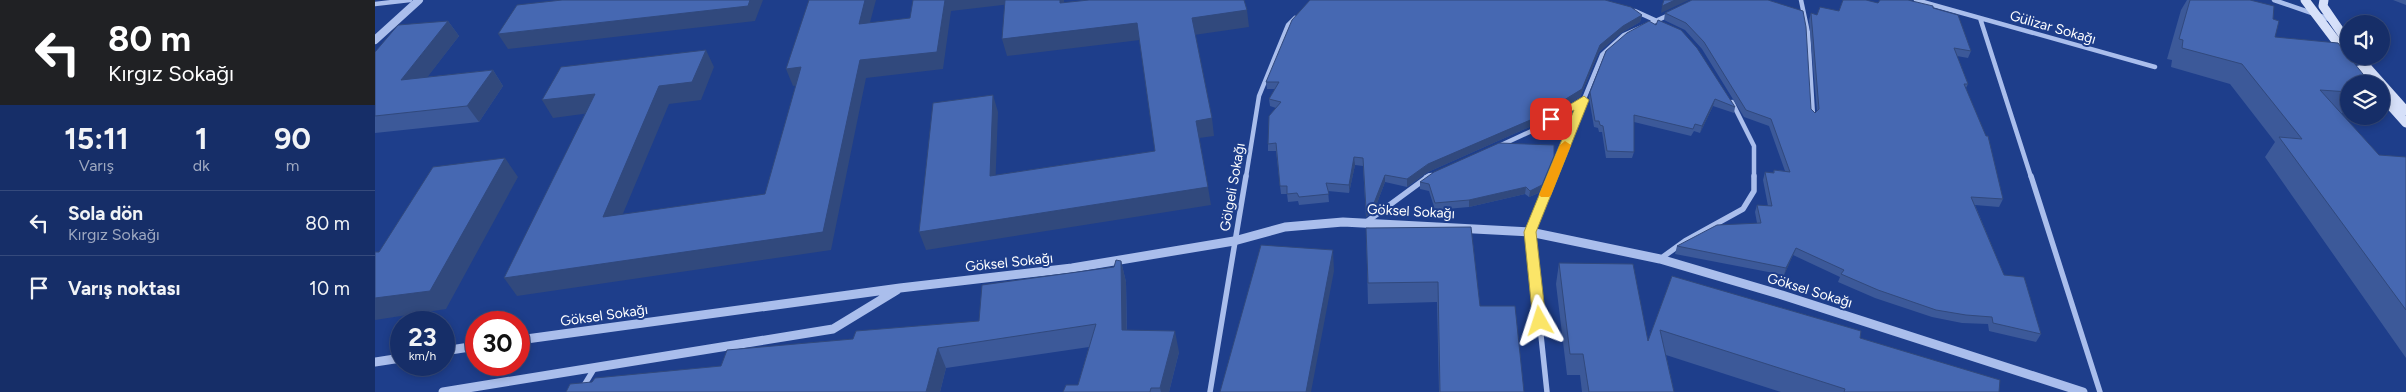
<!DOCTYPE html>
<html lang="tr">
<head>
<meta charset="utf-8">
<style>
  :root { --surface:#162e68; --page:#233a71; --text:#f1f3f6; --muted:#9ea8c0; --line:#354a7c }
  body { margin:0; font-family:Figtree,sans-serif; background:var(--page); color:var(--text); height:100vh; display:flex; flex-direction:column; font-size:19px; white-space:nowrap }
  * { box-sizing:border-box; margin:0 }
  p { font-size:16px; color:var(--muted) }
  .icon { flex:none; width:28px; height:28px; fill:none; stroke:currentColor; stroke-width:2; stroke-linecap:round; stroke-linejoin:round }
  .map { position:relative; flex:1; overflow:hidden }
  .side { display:flex; flex-direction:column; background:var(--surface); width:375px }
  .side>* { flex:none }
  .top-card { background:#202124; color:#fff; overflow:hidden }
  .controls { position:absolute; left:1965px; top:15px; display:grid; gap:10px }
  .controls a { display:grid; place-items:center; width:50px; height:50px; border-radius:50%; background:var(--surface); box-shadow:0 2px 8px #0003,0 0 0 1px var(--line); font-size:25px }
  .speed { position:absolute; left:15px; top:311px; display:flex; gap:10px; font-size:25px; font-weight:700; text-align:center }
  .speed>* { display:grid; place-content:center; width:65px; height:65px; border-radius:50%; background:var(--surface); box-shadow:0 2px 8px #0003,0 0 0 1px var(--line); line-height:1 }
  .speed small { font-size:12px; font-weight:400 }
  .speed .limit { border:8px solid #d22; background:#fff; color:#111 }
  .pin { position:absolute; display:grid; place-items:center; width:42px; height:42px; color:#fff; margin:-21px; border-radius:10px; box-shadow:0 2px 8px #0006 }
  .me { position:absolute; width:55px; margin:-28px; rotate:354deg; stroke-linejoin:round; filter:drop-shadow(0 0 4px #0008) }
  .turn { display:flex; align-items:center; gap:18px; height:105px; padding:0 25px; font-size:22px }
  .turn .icon { width:65px; height:65px; stroke-width:2.5 }
  .turn b { display:block; font-size:35px; line-height:42px }
  .eta { display:flex; justify-content:space-evenly; align-items:center; height:85px; text-align:center }
  .eta b { font-size:30px; font-weight:700; line-height:35px }
  ul { padding:0; list-style:none }
  li { display:flex; align-items:center; gap:15px; height:65px; padding:0 25px; border-top:1px solid var(--line) }
  li div { flex:1 }
  li b { display:block; font-size:19px }
  li em { font-style:normal }
  main { display:flex; flex:1; min-height:0 }
  .map>svg:first-child { display:block }
</style>
</head>
<body>
<main>
<section class="side">
<div class="top-card">
<div class="turn"><svg class="icon" aria-label="left" viewBox="0 0 24 24"><path d="M17 20v-9H6M10 6l-5 5 5 5"/></svg><div><b>80 m</b>Kırgız Sokağı</div></div>
</div>
<div class="eta">
<div><b>15:11</b><p>Varış</p></div>
<div><b>1</b><p>dk</p></div>
<div><b>90</b><p>m</p></div>
</div>
<ul>
<li><svg class="icon" aria-label="left" viewBox="0 0 24 24"><path d="M17 20v-9H6M10 6l-5 5 5 5"/></svg><div><b>Sola dön</b><p>Kırgız Sokağı</p></div><em>80 m</em></li>
<li><svg class="icon" aria-label="arrive" viewBox="0 0 24 24"><path d="M6 21V4h12l-3 4 3 4H6"/></svg><div><b>Varış noktası</b></div><em>10 m</em></li>
</ul>
</section>
<div class="map">
<svg width="2031" height="392" viewBox="0 0 2031 392">
  <rect width="100%" height="100%" fill="#1e3e8b"/>
  <g fill="none" stroke-linecap="round" stroke-linejoin="round">
    <!-- minor-far1 -->
    <path stroke="#aabeec" stroke-width="4.5" d="M1426,0l7,33 5,83
      M1541,0l239,67
      M1899,0l58,20
      M0,4l35,-4
      M1260,11l22,10
      M1605,18l51,159
      M1357,102l22,44v31
      M1124,146l37,-17 47,-29
      M871,177l13,-81 29,-71 7,-7
      M1051,177l5,-2
      M1177,177l50,-122 22,-20 45,-20"/>
    <!-- minor -->
    <path stroke="#aabeec" stroke-width="5.5" d="M1656,176l69,216
      M990,223l64,-47
      M1285,259l25,-18 58,-32 11,-18v-15
      M205,392l14,-23
      M835,392l36,-216
      M1172,392l-17,-160 23,-56"/>
    <!-- tertiary-far1 -->
    <path stroke="#aabeec" stroke-width="8" d="M0,40l44,-40"/>
    <!-- tertiary -->
    <path stroke="#aabeec" stroke-width="9" d="M144,340l381,-52 172,-20 162,-27 51,-14 58,-5 187,10 130,27 122,36 301,97
      M69,351l32,-5
      M0,362l26,-4
      M68,392l390,-63 64,-39"/>
    <!-- secondary -->
    <path stroke="#d6e0f9" stroke-width="9" d="M1930,0l40,53
      M1949,0l-1,6 26,38
      M1982,56l49,55
      M1984,70l12,14
      M2006,95l25,28"/>
  </g>
  <!-- wall -->
  <path fill="#3c5999" d="M1317,0l123,113 2,-2 -8,-91 2,-7 6,2 61,-12 55,5 38,43 -3,7 -11,-2 11,28 -2,4 37,111 -4,8 -24,-2 29,70 37,59 -5,8 -47,-11 -1,-7 -26,-1 -30,-6 -57,-19 -37,-16 2,-5 -47,-22 -9,20 -109,-21 2,-8 80,-23 -2,-11 2,-7 11,1 -5,-26 2,-8 8,1 1,-3 11,1 -16,-45 -25,-9 -42,-68 -17,-19 -21,-10 1,-7z
    M1812,0h63l23,19 2,18 74,47v30l-8,-1 38,42 27,2v201l-141,-201 10,-15 -45,-58 -59,-17 1,-7 -5,-1 14,-49z
    M2018,0h13v5z
    M1267,15l-2,7 -19,11 -22,19 -19,45 -46,28 -106,47 -21,15 -22,-5 -11,29 -8,6 -3,-51 -8,-1 -6,28 -21,-2 1,11 -30,3 -1,-4 -10,1 -1,-8h-6l-5,-43h-8v-7l8,-36 -6,-2 -1,-7 6,-10h-8l-1,-7z
    M73,21l11,15 -32,41 66,-7 10,16 -24,36 -104,11v-81z
    M1231,51l129,56 -1,6 -21,-7 -13,27 -6,-2 -3,5 -57,-14v30l-2,6h-26l-4,-26h-3l-1,-4 -4,-1 -5,-29 1,-6z
    M1178,163l-12,29 -12,5 -4,-3 -56,13 -34,3 -6,-19 -9,-2v-7z
    M991,228l114,78 44,86h-85l-2,-90 -69,2z
    M746,261l5,21 1,48 52,22 -10,40h-106l15,-7 11,-38 -143,21 -6,24h-374l26,-10 129,-16 132,-27 126,-18 135,-54z
    M1184,263l89,78 24,-65 188,62 139,54h-218l-115,-37 8,37h-92l-2,-17h-13l-11,-91z"/>
  <!-- shaded-wall -->
  <path fill="#31497d" d="M375,0h13l-8,21 -247,28 -10,-15z
    M490,0h11l-11,41 -6,-17z
    M570,0h65l1,4 -60,7 -8,58 -77,9 -35,172 -314,46 -13,-18 319,-46 37,-172z
    M685,0h4v20l-4,-17z
    M1300,0h14l-28,13 1,-7z
    M872,10l2,17 -55,8 -2,-17z
    M1267,15l-2,7 -19,11 -22,19 -19,45 -46,28 -106,47 -21,15v-8l193,-134 23,-19z
    M73,21l11,15 -46,60 -12,-16z
    M762,23l3,17 -133,16 -5,-17z
    M331,50l8,17 -13,33 -32,4 -55,131 -11,-18 56,-131z
    M426,67l8,17 -16,2 -7,-17z
    M118,70l10,16 -24,36 -12,-16z
    M220,94l10,17 -52,7 -11,-18z
    M618,95l5,17 -3,81 -5,-17z
    M1340,99l-2,7 -13,27 2,-7z
    M837,118l2,18 -15,2 -3,-17z
    M1179,156l-1,7 -12,29 -12,5 1,-6z
    M979,157l1,8 -6,28v-8z
    M130,158l13,19 -72,132 -71,11v-22z
    M1010,175v7l-11,29 -8,6v-8z
    M833,187l3,18 -285,45 -7,-18z
    M1151,187l-1,7 -56,13v-7z
    M1421,248l-3,7 -9,20 2,-7z
    M958,250l1,21 -23,121h-5z
    M746,261l5,21 1,69 -5,-21z
    M800,331l4,21 -10,40h-8l-1,-4z
    M563,348l8,20 -6,24h-14z"/>
  <!-- building -->
  <path fill="#4668b2" stroke="#31497d" d="M187,0h188l-2,6 -250,28 19,-29z
    M434,0h56l-6,24 51,-6 3,-18h32l-8,52 -77,8 -37,172 -319,46 91,-184 -53,6 19,-33 145,-17 -14,32 -33,4 -56,131 162,-23 36,-127 -15,2z
    M630,0h55v3l29,-3h155l3,10 -55,8 20,100 -16,3 12,66 -289,45 14,-129 60,-8 -3,81 165,-25 -18,-128 -135,16z
    M935,0h295l26,7 11,8 -19,11 -23,19 -18,44 -47,29 -107,46 -21,15 -22,-4 -11,28 -8,6 -3,-51 -9,-1 -5,28 -23,-2 3,11 -30,3 -2,-4 -10,1v-8h-7l-4,-43 -8,1 1,-28 12,-14 -12,-3 10,-17h-13l26,-62z
    M1289,0h11l-13,6z
    M1317,0h76l35,11 3,16 5,82 4,4 4,-4 -8,-96 6,2 3,-8 19,4 4,-11h23l12,3 2,-3h28l25,6v2l25,7 13,36 -17,-3 14,36h-4l22,52h2l15,63 -32,-2 33,78 20,2 17,57 -48,-11 -1,-6 -26,-2 -30,-5 -58,-20 -37,-16 3,-4 -48,-22 -10,20 -109,-22 40,-21 44,-2 -4,-18 15,1 -7,-34 9,1v-3l16,2 -19,-53 -25,-9 -42,-68 -18,-19 -21,-10z
    M1815,0h60l24,6 -1,13 6,2 -4,16 63,6 33,41h-22v8l-29,-2 59,65 27,2v153l-127,-173 23,2 -60,-75 -60,-16 1,-8 -4,-1z
    M1283,20l23,10 16,18 38,59 -20,-8 -13,27 -7,-2 -2,5 -59,-14v37l-27,-1 -4,-25 -3,-1 -1,-4h-4l-5,-29 16,-41 21,-18 22,-12 7,4z
    M73,21l-47,59 92,-10 -26,36 -92,10v-64l23,-27z
    M1124,143l55,2v11l-12,29 -12,6 -4,-4 -57,13 -34,3 -6,-19 -9,-2 14,-10z
    M130,158l-75,133 -55,7v-46h4l54,-85z
    M1096,227l9,79h35l9,86h-84l-2,-110 -70,1 -2,-55z
    M886,245l72,5 -27,142h-86z
    M741,260l5,1 1,69 53,1 -15,57h-9l-1,4h-87l3,-7h12l18,-61 -158,24 -12,44h-360l4,-8 22,-2 3,-4 126,-12 6,-16 126,-11 3,-8 123,-10 3,-36 132,-18z
    M1184,263l74,1 15,77 24,-65 189,55 -1,7 140,42 -1,12h-155l1,-3 -185,-59 14,62h-85l-6,-38h-13z"/>
  <!-- route -->
  <path fill="#fbe568" stroke="#a39544" d="M1209,96l5,4 -53,132 10,89 -6,5 -7,-5 -9,-89 50,-122 -23,12 -5,-3z"/>
  <!-- slow -->
  <path fill="#f59e0b" d="M1190,141l6,4 -20,50 -2,2h-8l-2,-2 21,-50z"/>
  <g text-anchor="middle" stroke-width="4" stroke-linejoin="round" paint-order="stroke">
    <!-- street labels -->
    <g font-size="14" fill="#fff" stroke="#1e3e8b">
      <text transform="translate(1678 27) rotate(16)" y="5">Gülizar Sokağı</text>
      <text transform="translate(857 187) rotate(-80)" y="5">Gölgeli Sokağı</text>
      <text transform="translate(1036 211) rotate(3)" y="5">Göksel Sokağı</text>
      <text transform="translate(634 262) rotate(-6)" y="5">Göksel Sokağı</text>
      <text transform="translate(1435 290) rotate(17)" y="5">Göksel Sokağı</text>
      <text transform="translate(229 315) rotate(-8)" y="5">Göksel Sokağı</text>
    </g>
  </g>
</svg>
<div class="controls">
<a><svg class="icon" aria-label="sound" viewBox="0 0 24 24"><path d="M4 9h4l5-4v14l-5-4H4zM17 9q2 3 0 6"/></svg></a>
<a><svg class="icon" aria-label="layers" viewBox="0 0 24 24"><path d="M12 4l9 5-9 5-9-5zM3 14l9 5 9-5"/></svg></a>
</div>
<div class="speed"><div>23<small>km/h</small></div><div class="limit">30</div></div>
<div class="pin" style="left:1176px;top:119px;background:#d93025"><svg class="icon" aria-label="arrive" viewBox="0 0 24 24"><path d="M6 21V4h12l-3 4 3 4H6"/></svg></div>
<svg class="me" style="left:1165px;top:321px" viewBox="-20 -20 40 40"><path d="M0-17L14 15 0 8-14 15z" fill="#fbe568" stroke="#fff" stroke-width="4"/></svg>
</div>
</main>
</body>
</html>
